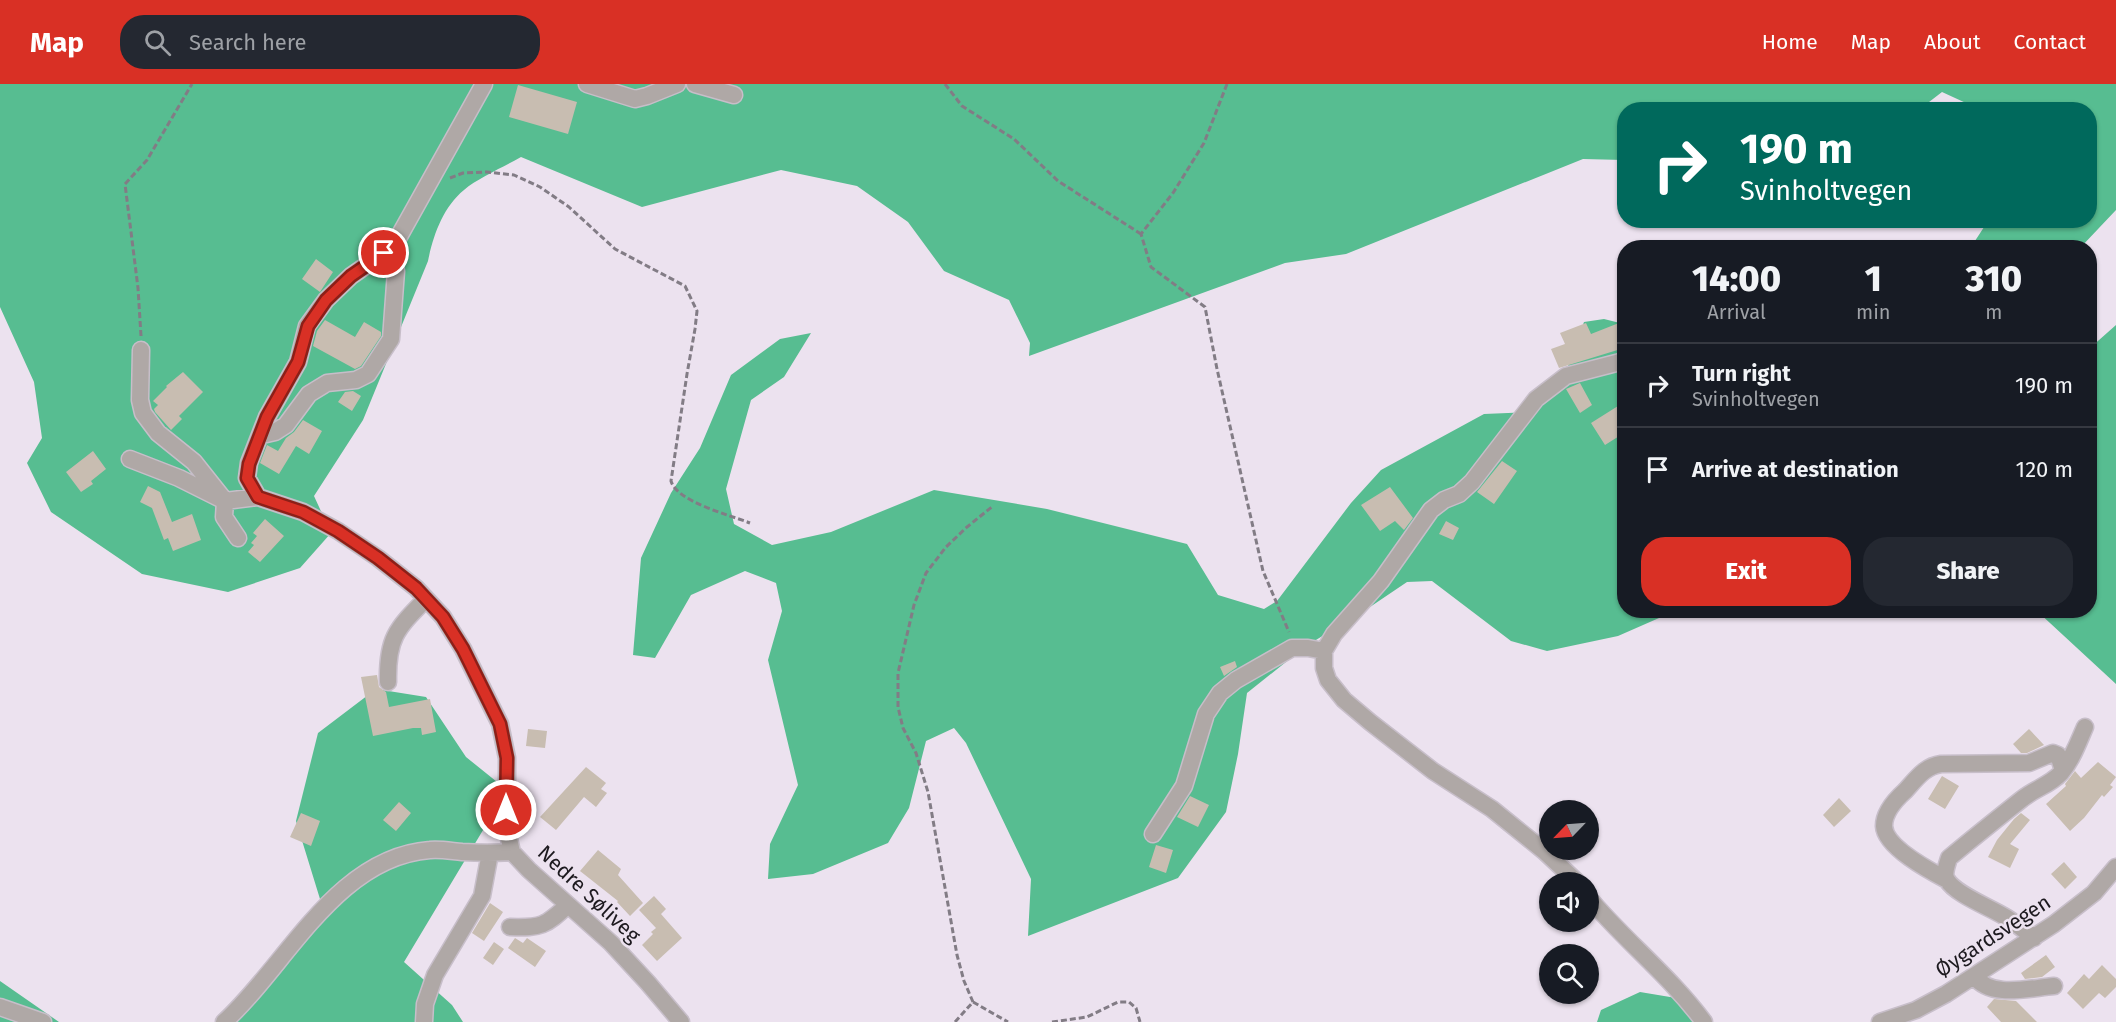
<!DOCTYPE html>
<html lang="en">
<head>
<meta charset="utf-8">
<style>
  :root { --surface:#171b24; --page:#242831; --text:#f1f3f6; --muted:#9ea1a6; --line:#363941; --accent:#d93025 }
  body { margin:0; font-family:"Fira Sans",sans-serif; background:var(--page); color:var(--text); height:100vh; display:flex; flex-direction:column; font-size:22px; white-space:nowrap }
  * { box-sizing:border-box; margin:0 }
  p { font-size:20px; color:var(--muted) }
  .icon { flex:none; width:33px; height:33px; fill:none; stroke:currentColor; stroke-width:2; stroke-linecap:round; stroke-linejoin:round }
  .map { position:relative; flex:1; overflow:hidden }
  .panel { position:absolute; left:1617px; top:156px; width:480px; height:378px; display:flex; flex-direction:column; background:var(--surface); border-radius:24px; box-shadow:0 2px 4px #0004 }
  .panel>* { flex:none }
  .guide { position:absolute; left:1617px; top:18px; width:480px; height:126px; border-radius:24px; box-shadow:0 2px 4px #0004; background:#00695c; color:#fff; overflow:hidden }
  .needle { width:39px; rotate:245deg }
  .fabs { position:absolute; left:1539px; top:716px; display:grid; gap:12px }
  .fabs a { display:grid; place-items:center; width:60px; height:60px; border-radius:50%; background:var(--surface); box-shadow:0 2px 4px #0004; font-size:30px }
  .pin { position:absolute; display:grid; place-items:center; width:51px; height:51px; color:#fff; margin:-26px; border:3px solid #fff; border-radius:50%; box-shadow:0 2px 6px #0007 }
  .me { position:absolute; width:66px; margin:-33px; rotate:0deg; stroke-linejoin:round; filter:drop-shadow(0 0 4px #0008) }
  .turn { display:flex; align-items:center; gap:21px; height:126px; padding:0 24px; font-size:27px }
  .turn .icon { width:78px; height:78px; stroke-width:2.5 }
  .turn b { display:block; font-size:42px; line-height:51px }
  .eta { display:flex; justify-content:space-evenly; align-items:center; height:102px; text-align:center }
  .eta b { font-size:36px; font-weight:800; line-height:42px }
  .action { display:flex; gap:12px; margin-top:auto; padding:12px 24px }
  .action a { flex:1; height:69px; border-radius:24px; background:var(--accent); color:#fff; font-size:24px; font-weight:800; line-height:69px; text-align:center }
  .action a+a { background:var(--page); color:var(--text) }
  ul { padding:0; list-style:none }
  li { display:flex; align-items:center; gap:18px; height:84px; padding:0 24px; border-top:2px solid var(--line) }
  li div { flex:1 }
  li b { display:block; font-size:22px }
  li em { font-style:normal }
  header { display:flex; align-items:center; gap:36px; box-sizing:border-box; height:84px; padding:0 30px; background:var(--accent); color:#fff }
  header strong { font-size:28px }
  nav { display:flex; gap:33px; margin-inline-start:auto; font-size:21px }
  .search { width:420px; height:54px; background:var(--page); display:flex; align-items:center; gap:15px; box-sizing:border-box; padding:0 21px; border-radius:24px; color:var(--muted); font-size:22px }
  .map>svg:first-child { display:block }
</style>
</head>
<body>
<header>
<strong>Map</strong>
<div class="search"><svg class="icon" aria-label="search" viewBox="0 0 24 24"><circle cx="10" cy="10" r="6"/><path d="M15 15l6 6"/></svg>Search here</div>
<nav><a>Home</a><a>Map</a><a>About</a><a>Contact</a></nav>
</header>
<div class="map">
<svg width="2116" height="938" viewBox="0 0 2116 938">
  <rect width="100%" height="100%" fill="#ece2ef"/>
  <!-- forest -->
  <path fill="#57bd91" d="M0,0h2116v126l-35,37h-110l17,-26 102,-1v-110l-111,-1 -37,-17 -22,17 -296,1v50l-41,-1 -237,95 -61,9 -256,93 1,-13 -21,-43 -65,-29 -36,-49 -51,-36 -76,-16 -139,37 -121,-50c-17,10 -43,21 -57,33 -21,17 -31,46 -36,71l-65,159 -49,76 17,37 -31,35 -72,24 -86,-18 -91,-62 -24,-49 15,-25 -8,-56 -34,-75z
    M1604,235l20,5v286l51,1 -57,25 -71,15 -36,-10 -79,-60 -25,1 -40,27 -61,37 -59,47 -9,61 -12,58 -48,66 -150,58 3,-57 -65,-136 -12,-15 -28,13 -17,67 -21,35 -75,31 -45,5 2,-35 28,-59 -30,-125 14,-49 -6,-28 -31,-12 -54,24 -36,63 -22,-3 8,-97 30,-65 29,-45 31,-73 49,-36 31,-6 -27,44 -33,23 -25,89 8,35 38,21 59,-13 103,-42 113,19 140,35 31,51 46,14 13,-8 74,-98 30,-33 103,-56 45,-2 30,-21 25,-69z
    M2116,241v359l-79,-73 53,-1v-262z
    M376,605l50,8 40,60 41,33 -103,172 48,43 11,17h-234l16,-9 79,-101 -28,-91 22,-88z
    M0,897l59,41h-59z
    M1640,908l42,7 18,23h-103l4,-12z"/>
  <!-- building -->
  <path fill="#c8bdb1" d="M518,1l59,17 -9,32 -59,-17z
    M316,175l17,13 -13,20 -18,-13z
    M325,236l30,17 9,-15 17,10v4l-20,30 -6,3 -42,-23 4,-15z
    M1624,237v27l-65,20 -8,-19 14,-5 -5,-11 26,-10 5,11z
    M183,288l20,20 -24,24 3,3 -11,11 -16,-18 -1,-3 4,-4 -5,-4 14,-14 -1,-1z
    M1580,299l12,22 -12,8 -14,-24z
    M353,307l8,5 -9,15 -14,-9 7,-10z
    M1618,322l6,10v17l-19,12 -14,-22z
    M303,336l19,11 -13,23 -13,-8 -17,28 -19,-11 7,-18 11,6 8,-13 8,-6z
    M93,367l13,18 -15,12 2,3 -12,8 -15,-20z
    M1502,377l15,10 -23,33 -17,-12z
    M148,402l12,6 12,30 20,-8 9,26 -28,11 -5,-13 -4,2 -12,-32 -12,-6z
    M1390,403l23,31 -9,12 -9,-9 -15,10 -19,-26z
    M265,435l19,17 -24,26 -12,-10 6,-7 -3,-2 6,-7 -4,-3z
    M1446,437l13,7 -6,12 -14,-6z
    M1235,577l2,6 -13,9 -4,-9z
    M377,591l2,12 7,5 3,15 41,-8 6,33 -14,3 -1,-7h-8l-40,8 -12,-59z
    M528,645l19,2 -2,17 -19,-2z
    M2029,645l15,16 -17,8h-6l-8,-9z
    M2098,678l18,15 -6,8 3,2 -9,10 -2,-2 -18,23 -14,13 -24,-27 20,-18 -1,-2 10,-13 6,7z
    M586,683l20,16 -5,6 6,4 -11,14 -12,-10 -28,33 -16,-13z
    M1942,692l17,10 -14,23 -17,-10z
    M1190,712l19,9 -11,22 -21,-10z
    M1839,714l12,13 -17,16 -11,-12z
    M399,718l12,11 -15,18 -13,-11z
    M301,729l19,8 -9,25 -21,-9z
    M2021,729l9,7 -20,24 9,5 -9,19 -22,-11 9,-17 17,-21z
    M1156,761l17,5 -7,23 -17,-6z
    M598,766l23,19 -3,6 25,28 -13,13 -13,-14 1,-1 -38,-30z
    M2064,778l13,15 -12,12 -14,-15z
    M654,812l12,13 -5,5 21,24 -25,23 -15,-16 11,-11 -2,-2 5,-4 -17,-18z
    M490,819l13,9 -19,29 -12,-8z
    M515,854l8,5 4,-5 19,13 -11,16 -27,-19z
    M494,858l10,7 -11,16 -10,-7z
    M2046,871l9,12 -13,10 -17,2 -4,-6z
    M2102,881l14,14v8l-11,11 -6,-5 -16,16 -16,-16 17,-19 5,5z
    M1994,915l22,2 21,21h-36l-14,-15z"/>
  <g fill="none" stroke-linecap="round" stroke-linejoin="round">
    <defs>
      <path id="minor" d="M484,0l-87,156 -13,13 -33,23 -25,24 -19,26 -9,36 -31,55 -18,46 -2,15 11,19 45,15 35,19 40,27 38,30 27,29 20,32 37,75 7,34v72l5,22 17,18 82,73 37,40 33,39
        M587,0l48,15 12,-3 30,-12
        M695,0l39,11
        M141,266l-1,50 3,13 15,20 36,29 31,39 33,-4
        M262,351l13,-3 11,-7 23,-31 18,-11 29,-3 12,-6 23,-35 5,-68 -12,-18
        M130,375l49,19 46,23 -1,16 14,21
        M388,598c-1,-43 8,-53 37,-82
        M1153,750l31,-48 22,-72 14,-21 16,-13 56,-32h16l16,3
        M1947,796c-17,-9 -62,-33 -63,-54 0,-14 11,-26 21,-35 11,-12 20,-25 36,-27l88,-1 24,-10 5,2 5,15
        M1577,798l-33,-31 -52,-42 -59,-38 -63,-49 -26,-22 -16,-20 -4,-12v-17l10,-17 47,-53 50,-71 13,-10 15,-6 13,-12 64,-83 30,-23 58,-15
        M1588,813c37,44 82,79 116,125
        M510,843c32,1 35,-1 58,-22
        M2034,854c-9,-7 -17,-14 -27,-20 -15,-10 -51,-23 -60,-38 -4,-6 0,-15 2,-22 24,-20 49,-40 73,-59 12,-10 28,-14 39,-26 11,-13 17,-30 24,-46
        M1974,892c17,23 55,12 80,10
        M0,923l43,15
        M224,938c62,-56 112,-165 206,-172 10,-1 21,1 32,2 17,1 33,1 50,0
        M424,938l1,-18 10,-29 47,-79 8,-43
        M1880,938l36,-12 30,-16 108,-70 40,-31 22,-26"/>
    </defs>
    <!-- minor casing -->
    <use href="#minor" stroke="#c7bec9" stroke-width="19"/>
    <!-- path -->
    <path stroke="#827c85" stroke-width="3" stroke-dasharray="6 3" stroke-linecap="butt" d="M945,0l17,22 52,33 44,42 83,53
      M1227,0l-23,59 -31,50 -32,41 10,33 54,40 12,62 46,202 26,61
      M450,94l13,-5 24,-1 27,3 26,12 29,20 46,42 70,37 12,25 -2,18 -8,45 -16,107c6,21 59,34 79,42
      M141,252l-3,-48 -13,-104 22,-24 45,-76
      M973,918l-9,-21 -7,-26 -29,-163 -12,-39 -13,-25 -5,-21v-34l16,-68 12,-32 20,-26 21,-20 26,-21
      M955,938l18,-20 35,20
      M1052,938l35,-5 31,-15h11l7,6 4,14"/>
    <!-- minor -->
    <use href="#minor" stroke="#afa8a6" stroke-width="16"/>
  </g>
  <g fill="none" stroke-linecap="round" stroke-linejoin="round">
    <defs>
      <path id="route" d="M384,169l-33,23 -25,24 -18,26 -10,36 -31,55 -18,47 -2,14 11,19 45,15 35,19 40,27 38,30 27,29 20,32 37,75 7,34 -1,52"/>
    </defs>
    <!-- route casing -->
    <use href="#route" stroke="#8d1f18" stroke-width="15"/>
    <!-- route -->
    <use href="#route" stroke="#d93025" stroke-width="10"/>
  </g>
  <g text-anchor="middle" stroke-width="5" stroke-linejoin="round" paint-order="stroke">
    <!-- street labels -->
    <g font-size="21" fill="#1c191e" stroke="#ece2ef">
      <text transform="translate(589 810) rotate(43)" y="7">Nedre Søliveg</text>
      <text transform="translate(1993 852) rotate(-33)" y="7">Øygardsvegen</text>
    </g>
  </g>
</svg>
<div class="fabs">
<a><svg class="needle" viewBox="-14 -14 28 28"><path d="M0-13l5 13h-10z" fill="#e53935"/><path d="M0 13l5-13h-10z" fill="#9ea1a6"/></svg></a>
<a><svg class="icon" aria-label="sound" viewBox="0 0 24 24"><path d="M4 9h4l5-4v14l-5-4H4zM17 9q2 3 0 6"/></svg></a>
<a><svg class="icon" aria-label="search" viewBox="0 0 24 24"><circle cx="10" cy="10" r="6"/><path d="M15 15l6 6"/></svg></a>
</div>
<div class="pin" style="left:384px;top:169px;background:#d93025"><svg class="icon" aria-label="arrive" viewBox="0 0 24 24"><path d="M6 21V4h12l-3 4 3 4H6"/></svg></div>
<svg class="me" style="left:506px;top:726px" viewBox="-20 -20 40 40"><circle r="17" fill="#d93025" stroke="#fff" stroke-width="3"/><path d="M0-11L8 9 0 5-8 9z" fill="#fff"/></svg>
<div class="guide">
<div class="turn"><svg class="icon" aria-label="right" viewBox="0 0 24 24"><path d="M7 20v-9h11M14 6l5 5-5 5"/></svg><div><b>190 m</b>Svinholtvegen</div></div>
</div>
<section class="panel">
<div class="eta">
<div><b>14:00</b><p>Arrival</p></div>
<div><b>1</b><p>min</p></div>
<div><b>310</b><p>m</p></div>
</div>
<ul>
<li><svg class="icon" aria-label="right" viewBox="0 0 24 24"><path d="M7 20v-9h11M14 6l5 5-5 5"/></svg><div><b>Turn right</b><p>Svinholtvegen</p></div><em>190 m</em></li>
<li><svg class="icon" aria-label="arrive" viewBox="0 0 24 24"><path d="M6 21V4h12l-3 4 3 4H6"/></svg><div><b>Arrive at destination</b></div><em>120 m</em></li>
</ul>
<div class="action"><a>Exit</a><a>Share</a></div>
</section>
</div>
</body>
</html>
